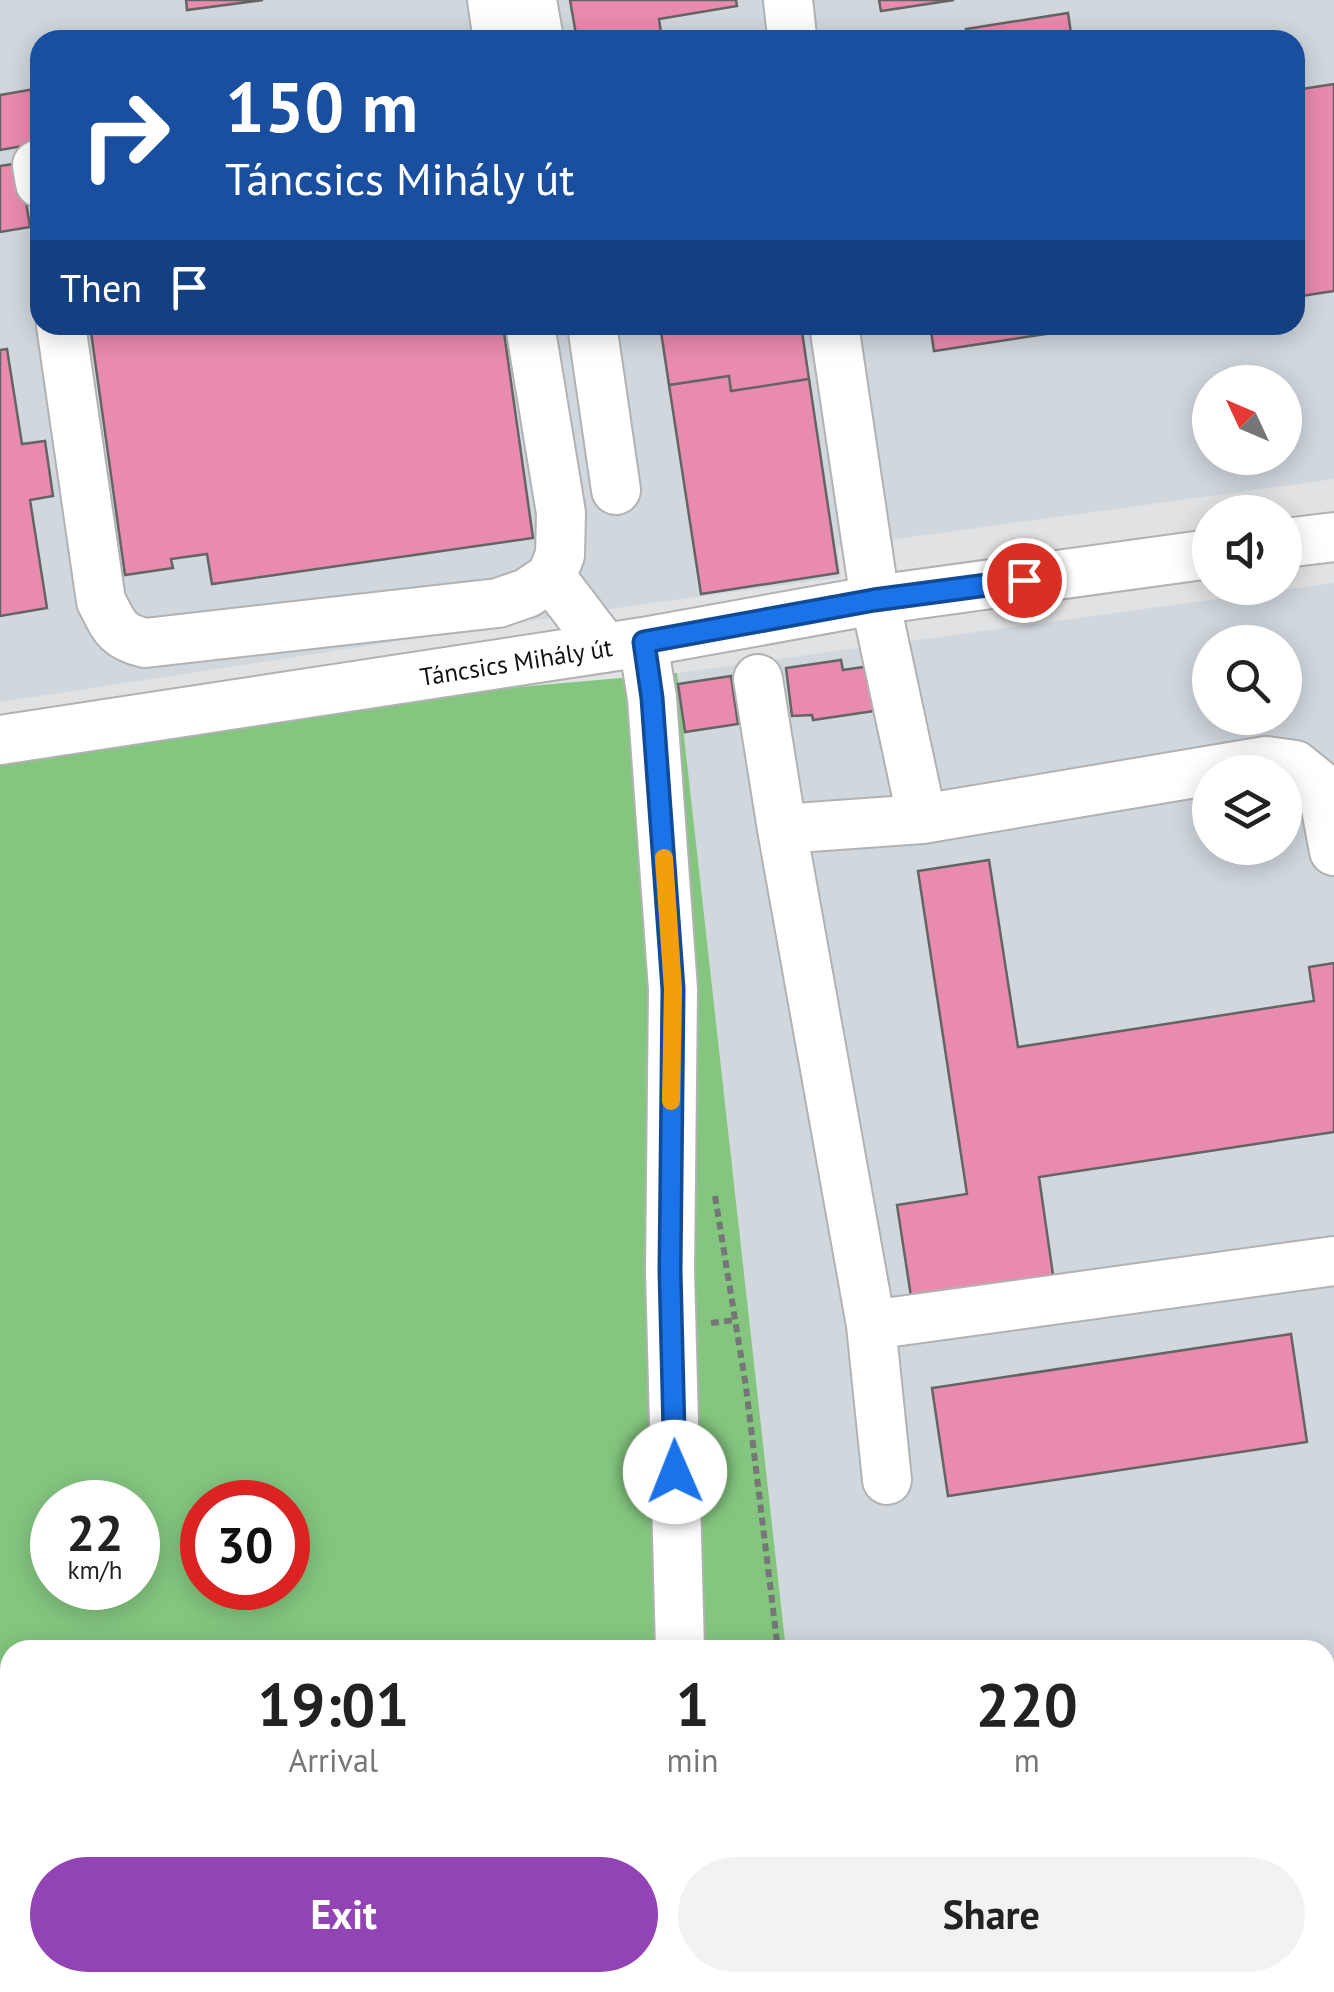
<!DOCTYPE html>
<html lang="en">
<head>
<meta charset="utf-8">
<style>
  :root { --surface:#fff; --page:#f2f2f2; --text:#222; --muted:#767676; --accent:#9244b5 }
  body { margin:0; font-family:"PT Sans",sans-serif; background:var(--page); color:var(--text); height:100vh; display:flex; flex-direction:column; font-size:38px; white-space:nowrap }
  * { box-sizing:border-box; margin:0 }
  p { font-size:32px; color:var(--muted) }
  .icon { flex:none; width:55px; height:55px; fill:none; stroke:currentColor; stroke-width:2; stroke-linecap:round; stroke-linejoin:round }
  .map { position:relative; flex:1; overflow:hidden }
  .side { position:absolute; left:0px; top:1640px; width:1335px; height:352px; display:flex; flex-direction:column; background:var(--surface); border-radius:30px 30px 0 0; box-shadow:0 5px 25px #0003 }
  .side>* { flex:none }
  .hud { position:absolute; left:30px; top:30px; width:1275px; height:305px; border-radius:30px; box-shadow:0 5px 25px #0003; background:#1a4fa0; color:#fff; overflow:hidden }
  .needle { width:65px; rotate:314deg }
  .tools { position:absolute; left:1192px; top:365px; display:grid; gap:20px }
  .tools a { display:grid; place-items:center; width:110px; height:110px; border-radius:50%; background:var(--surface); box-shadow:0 5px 25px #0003; font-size:50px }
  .speed { position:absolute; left:30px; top:1480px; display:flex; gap:20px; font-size:50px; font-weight:700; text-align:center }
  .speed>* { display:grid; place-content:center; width:130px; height:130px; border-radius:50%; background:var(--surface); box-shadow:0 5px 25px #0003; line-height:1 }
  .speed small { font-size:25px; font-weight:400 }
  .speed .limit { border:15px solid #d22; background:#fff; color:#111 }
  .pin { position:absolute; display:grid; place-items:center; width:85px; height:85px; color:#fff; margin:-42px; border:5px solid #fff; border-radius:50%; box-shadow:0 2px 10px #0007 }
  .me { position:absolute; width:110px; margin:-55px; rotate:359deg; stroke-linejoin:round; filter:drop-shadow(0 0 8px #0008) }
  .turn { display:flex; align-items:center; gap:35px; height:210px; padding:0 30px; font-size:45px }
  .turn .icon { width:130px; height:130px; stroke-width:2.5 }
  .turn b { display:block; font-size:70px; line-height:85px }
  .then { display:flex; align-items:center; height:95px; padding:0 30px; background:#0003; gap:20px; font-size:38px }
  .eta { display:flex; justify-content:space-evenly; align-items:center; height:170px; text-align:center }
  .eta b { font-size:60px; font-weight:700; line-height:70px }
  .cta { display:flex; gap:20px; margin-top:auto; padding:20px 30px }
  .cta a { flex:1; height:115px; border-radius:60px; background:var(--accent); color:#fff; font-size:40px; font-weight:700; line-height:115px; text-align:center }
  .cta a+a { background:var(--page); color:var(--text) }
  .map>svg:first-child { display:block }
</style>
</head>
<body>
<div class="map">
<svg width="1334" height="1992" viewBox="0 0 1334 1992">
  <rect width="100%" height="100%" fill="#e1e2e3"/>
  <!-- built -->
  <path fill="#d0d7dd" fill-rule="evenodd" d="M0,0h1334v479l-497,68 4,30 -239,33 -602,92zM40,40h1255v285h-1255zM1210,382h75v76h-75z
    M1334,583v1326l-9,2v-261h-539l-109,-977zM1210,642h75v76h-75zM1210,772h75v76h-75z"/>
  <!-- forest -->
  <path fill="#84c67f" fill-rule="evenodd" d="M677,673l109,977h-776v332h1315v-71l9,-2v83h-1334v-1228l475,-73zM52,1502h86v86h-86zM202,1502h86v86h-86z"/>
  <!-- building -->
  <path fill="#e98bae" stroke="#656464" stroke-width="2.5" d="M186,0h77l-76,10z
    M570,0h166l1,6 -78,13 3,21h-85z
    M879,0h75l-73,11z
    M1068,13l4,27h-143l38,-6 -1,-5z
    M1334,84v207l-39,6v-207z
    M40,88v55l-40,7v-55z
    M20,163l10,64 -30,5v-66z
    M142,325h361l30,213 -321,46 -5,-30 -36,5 2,9 -48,7 -34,-243z
    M660,325h141l8,54 -78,12 -2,-15 -60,9z
    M930,325h176l-172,26z
    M7,349l15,95 23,-3 8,55 -23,4 17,108 -47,8v-266z
    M729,376l2,15 78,-12 29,194 -137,21 -32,-209z
    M841,660l2,10 20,-3 15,16 3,27 -68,10 -1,-5 -20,1 -6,-48z
    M731,676l7,48 -53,8 -7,-48z
    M989,860l29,187 296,-46 -5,-34 25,-4v169l-295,45 14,98 -104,16 -35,25 -17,-111 70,-11 -49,-323z
    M1291,1334l16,108 -359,54 -16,-108z"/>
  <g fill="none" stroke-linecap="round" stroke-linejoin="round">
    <defs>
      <path id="minor" d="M492,0l6,40
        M532,0l7,40
        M788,0l4,36
        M37,165l3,18
        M61,325l40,276c13,25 15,35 44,42l353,-40 29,-10 24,-16
        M530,325l31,188 -1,42 -9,22 54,71
        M592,325l24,165
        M1285,543l49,-6
        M643,642l9,56 21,291 -3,282 10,379
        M758,679l24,150 89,496 16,155
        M0,740l643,-98 232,-42 335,-46
        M922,819l344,-58 29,4 27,22 12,64
        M782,829l140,-10 -47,-219 -41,-275
        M871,1325l463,-64
        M680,1992l1,-10"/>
    </defs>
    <!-- minor casing -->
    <use href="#minor" stroke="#b1b2b3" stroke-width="52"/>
    <!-- path -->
    <path stroke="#757676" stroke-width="6" stroke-dasharray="8 5" stroke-linecap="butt" d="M715,1196l31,191 32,263
      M711,1323l24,-3
      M1325,1917l9,-1
      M818,1982v10"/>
    <!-- minor -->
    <use href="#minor" stroke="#fff" stroke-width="48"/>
  </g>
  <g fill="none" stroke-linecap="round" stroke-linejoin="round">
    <defs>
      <path id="route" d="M675,1472l-5,-201 3,-282 -21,-291 -8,-56 230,-42 150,-20"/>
    </defs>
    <!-- route casing -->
    <use href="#route" stroke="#114b97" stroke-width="25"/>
    <!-- route -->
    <use href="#route" stroke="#1a73e8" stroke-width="18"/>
    <!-- slow -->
    <path stroke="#f59e0b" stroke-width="18" d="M664,858l9,131 -2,112"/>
  </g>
  <g text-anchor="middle" stroke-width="8" stroke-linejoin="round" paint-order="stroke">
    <!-- street labels -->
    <g font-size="25" fill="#111" stroke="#fff">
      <text transform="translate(516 662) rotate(-9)" y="9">Táncsics Mihály út</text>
    </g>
  </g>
</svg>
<div class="tools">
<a><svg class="needle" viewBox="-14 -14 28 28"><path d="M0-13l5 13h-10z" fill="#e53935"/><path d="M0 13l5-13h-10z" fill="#767676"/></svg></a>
<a><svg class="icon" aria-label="sound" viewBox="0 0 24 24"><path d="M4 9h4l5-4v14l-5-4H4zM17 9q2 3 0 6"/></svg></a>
<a><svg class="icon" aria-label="search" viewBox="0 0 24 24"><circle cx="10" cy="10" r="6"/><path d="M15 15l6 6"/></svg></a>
<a><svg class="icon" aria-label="layers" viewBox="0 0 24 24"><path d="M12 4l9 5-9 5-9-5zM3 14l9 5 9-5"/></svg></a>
</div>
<div class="speed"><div>22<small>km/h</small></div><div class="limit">30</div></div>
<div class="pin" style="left:1024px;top:580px;background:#d93025"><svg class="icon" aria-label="arrive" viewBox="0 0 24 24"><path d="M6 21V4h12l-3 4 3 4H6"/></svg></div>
<svg class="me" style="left:675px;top:1472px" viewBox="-20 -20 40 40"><circle r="19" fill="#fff"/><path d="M0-13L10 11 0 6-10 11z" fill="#1a73e8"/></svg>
<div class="hud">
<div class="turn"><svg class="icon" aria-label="right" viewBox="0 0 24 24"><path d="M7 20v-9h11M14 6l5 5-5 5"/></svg><div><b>150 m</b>Táncsics Mihály út</div></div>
<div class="then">Then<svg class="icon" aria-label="arrive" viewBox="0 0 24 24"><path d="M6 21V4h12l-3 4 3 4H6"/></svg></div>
</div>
<section class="side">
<div class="eta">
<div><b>19:01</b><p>Arrival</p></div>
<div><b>1</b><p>min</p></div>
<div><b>220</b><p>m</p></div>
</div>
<div class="cta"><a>Exit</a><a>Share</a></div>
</section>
</div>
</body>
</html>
